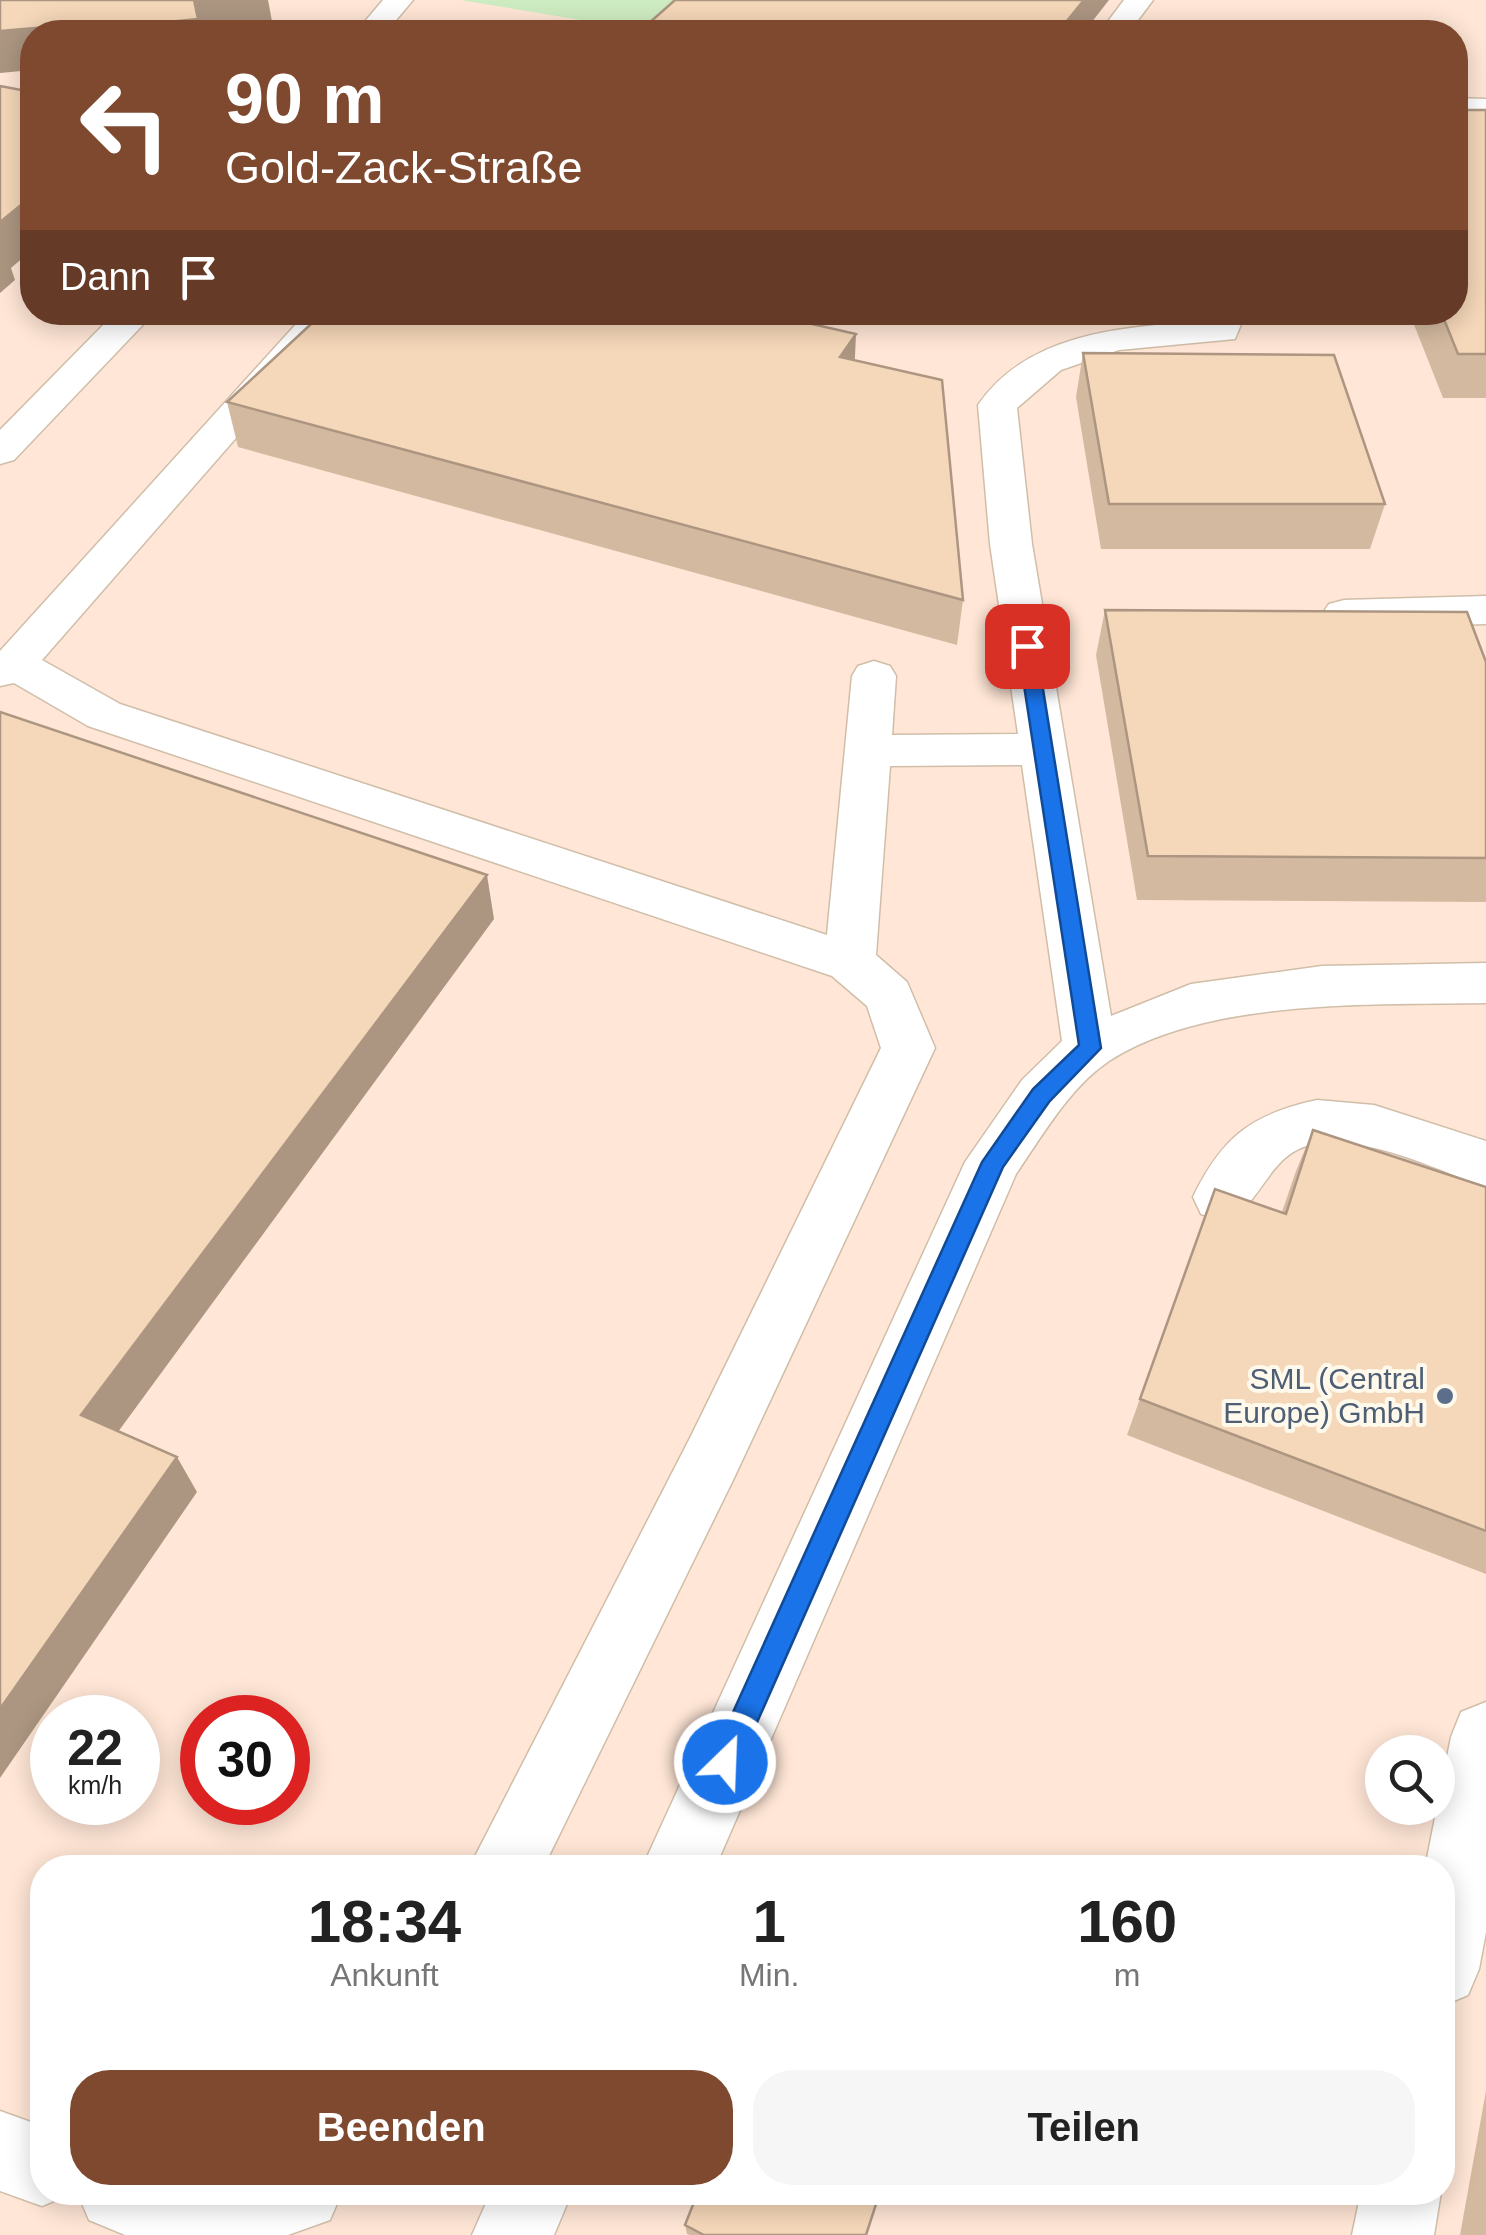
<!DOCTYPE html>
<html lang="de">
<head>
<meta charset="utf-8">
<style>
  :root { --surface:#fff; --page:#f6f6f6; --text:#222; --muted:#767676; --accent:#7f4930 }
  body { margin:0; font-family:Helvetica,sans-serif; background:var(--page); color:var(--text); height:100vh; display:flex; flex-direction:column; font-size:38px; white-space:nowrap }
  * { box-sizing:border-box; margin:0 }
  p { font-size:32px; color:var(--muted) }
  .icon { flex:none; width:55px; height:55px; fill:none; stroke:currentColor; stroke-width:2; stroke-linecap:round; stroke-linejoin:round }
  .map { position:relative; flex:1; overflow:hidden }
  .drawer { position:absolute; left:30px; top:1855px; width:1425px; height:350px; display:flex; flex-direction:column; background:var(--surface); border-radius:40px; box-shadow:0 5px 25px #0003 }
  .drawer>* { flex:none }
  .guide { position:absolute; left:20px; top:20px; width:1448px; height:305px; border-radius:40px; box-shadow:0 5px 25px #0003; background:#7f4930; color:#fff; overflow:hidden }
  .buttons { position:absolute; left:1365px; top:1735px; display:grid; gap:20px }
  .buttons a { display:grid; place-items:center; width:90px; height:90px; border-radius:50%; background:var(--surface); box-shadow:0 5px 25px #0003; font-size:50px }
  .speed { position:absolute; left:30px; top:1695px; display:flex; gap:20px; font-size:50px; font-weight:700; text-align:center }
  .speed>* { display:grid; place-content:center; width:130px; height:130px; border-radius:50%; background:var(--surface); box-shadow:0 5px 25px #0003; line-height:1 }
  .speed small { font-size:25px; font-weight:400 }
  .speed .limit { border:15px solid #d22; background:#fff; color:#111 }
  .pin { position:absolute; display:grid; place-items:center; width:85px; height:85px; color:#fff; margin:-42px; border-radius:20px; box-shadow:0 5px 15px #0006 }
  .me { position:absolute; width:110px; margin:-55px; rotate:24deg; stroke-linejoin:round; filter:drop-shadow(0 0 8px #0008) }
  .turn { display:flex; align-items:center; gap:35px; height:210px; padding:0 40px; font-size:45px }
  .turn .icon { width:130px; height:130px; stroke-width:2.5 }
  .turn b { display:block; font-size:70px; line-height:85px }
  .then { display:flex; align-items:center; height:95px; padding:0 40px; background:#0003; gap:20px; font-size:38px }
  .eta { display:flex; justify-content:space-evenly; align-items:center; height:170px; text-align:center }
  .eta b { font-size:60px; font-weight:800; line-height:70px }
  .primary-button { display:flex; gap:20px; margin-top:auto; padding:20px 40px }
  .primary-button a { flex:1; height:115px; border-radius:40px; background:var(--accent); color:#fff; font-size:40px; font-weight:800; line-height:115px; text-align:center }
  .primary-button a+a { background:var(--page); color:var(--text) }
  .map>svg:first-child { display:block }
</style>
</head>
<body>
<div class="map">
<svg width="1486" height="2235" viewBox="0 0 1486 2235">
  <rect width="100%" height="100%" fill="#fef6e3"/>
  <!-- commercial -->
  <path fill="#ffe6d6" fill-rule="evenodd" d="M0,0h460l193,32 39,-32h794v2235h-1486zM32,32h1423v280h-1423zM52,1718h86v84h-86zM202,1718h86v84h-86zM1382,1752h56v56h-56zM42,1868h1400v324h-1400z"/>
  <!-- green -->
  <path fill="#ceecc1" d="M460,0h232l-39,32z"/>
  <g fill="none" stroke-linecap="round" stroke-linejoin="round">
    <defs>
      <path id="minor" d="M383,0h30l-27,32h-30z
        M1124,0h29l-24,32h-29z
        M1455,98l31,1v18l-31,-1z
        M116,312h39l-141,148 -14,4v-34z
        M307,312h39l-304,348 78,44 707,231 25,-259 6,-10 16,-5 16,5 6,10 -4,59 126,-1 -28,-190 -12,-139c51,-74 148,-78 229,-84l3,-9h36l-11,27 -116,11 -58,20 -44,38 15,136 79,472 80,-32 131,-18 164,-3v40c-112,2 -280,-5 -377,58 -39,26 -67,75 -93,113l-301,694h-73l323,-706 57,-82 40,-39 -40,-276 -132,1 -14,189 31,27 28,66 -201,430 -191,390h-74l221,-430 191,-390 -14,-42 -35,-30 -744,-250 -74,-43 -14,3v-35z
        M1486,596v28l-142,4 -15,-4 -7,-10 7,-10 15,-4z
        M1317,1100l57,5 112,36v46c-53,-18 -114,-51 -171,-43 -58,9 -53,90 -114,70l-8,-17c29,-60 59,-83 124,-97z
        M1486,1702v230l-7,37 -11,26 -26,11v-138h-17l26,-131 10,-25z
        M0,2111l42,15v66l28,2 -28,12 -42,-15z
        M77,2192h265l-12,28 -42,15h-163l-36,-15z
        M491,2192h81l-18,43h-82z
        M1361,2192h80l-7,43h-82z"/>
    </defs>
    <!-- minor casing -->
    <use href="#minor" stroke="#d0bea9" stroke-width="3"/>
    <!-- minor -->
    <use href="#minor" fill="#fff" fill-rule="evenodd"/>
  </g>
  <!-- wall -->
  <path fill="#d3b99f" d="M1486,110v288h-43l-34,-86h46z
    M1083,353l302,151 -15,45h-269l-25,-152z
    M227,402l736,198 -6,45 -719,-198z
    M1105,610l381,52v240l-349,-2 -41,-245z
    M1313,1130l173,57v387l-359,-139 88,-246 67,23 14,-41z
    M1486,2091v144h-26z
    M685,2225l181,10h-176l-3,-1z"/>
  <!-- shaded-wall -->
  <path fill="#ac9682" d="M194,0h74l6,32h-206z
    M1084,0h25l-25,32h-26z
    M57,26l2,6h-27v38l-32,3v-42z
    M32,196v54l-21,18 4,12 -15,13v-71z
    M856,334l-2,44 -14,-21z
    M487,875l7,44 -390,532 -23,-36z
    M177,1457l20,35 -197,286v-69z"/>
  <!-- building -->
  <path fill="#f5d7b9" stroke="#ac9682" stroke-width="2.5" d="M0,0h194l4,19 -129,13h-12v-6l-57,5z
    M675,0h409l-26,32h-419z
    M0,86l32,6v104l-32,26z
    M1455,110h31v244h-28l-17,-42h14z
    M324,312h436l96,22 -16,23 102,23 21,220 -736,-198z
    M1083,353l251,2 51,149h-276z
    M1105,610l362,2 19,50v196l-338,-2z
    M0,712l487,163 -406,540 96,42 -177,252z
    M1313,1130l173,57v344l-346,-132 75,-210 71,25z
    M698,2192h182l-14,43h-162l-19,-10z"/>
  <!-- route -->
  <path fill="#1a73e8" stroke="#114b97" stroke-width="2.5" d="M1027,641l9,5 65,402 -52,54 -46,65 -268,605 -10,4 -10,-4 -4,-10 4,-10 267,-590 51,-73 46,-44 -61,-399z"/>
  <!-- markers -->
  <circle fill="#5c6f8a" stroke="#fff9eb" stroke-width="4" cx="1445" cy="1396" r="10"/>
  <g text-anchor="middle" stroke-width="8" stroke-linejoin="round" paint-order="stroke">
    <!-- service labels -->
    <g font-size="30" fill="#4e5e75" stroke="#fff9eb" text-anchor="end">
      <text x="1425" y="1389">SML (Central<tspan x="1425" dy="34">Europe) GmbH</tspan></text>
    </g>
  </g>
</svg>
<div class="buttons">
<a><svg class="icon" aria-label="search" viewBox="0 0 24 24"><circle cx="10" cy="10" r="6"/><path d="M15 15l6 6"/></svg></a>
</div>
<div class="speed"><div>22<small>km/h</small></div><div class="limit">30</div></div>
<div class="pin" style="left:1027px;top:646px;background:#d93025"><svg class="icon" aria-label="arrive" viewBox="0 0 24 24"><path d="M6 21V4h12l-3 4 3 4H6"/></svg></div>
<svg class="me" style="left:725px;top:1762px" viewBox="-20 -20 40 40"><circle r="17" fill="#1a73e8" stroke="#fff" stroke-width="3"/><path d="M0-11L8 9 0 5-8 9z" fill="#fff"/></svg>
<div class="guide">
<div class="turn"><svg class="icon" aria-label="left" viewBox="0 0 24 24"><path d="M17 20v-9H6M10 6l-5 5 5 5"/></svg><div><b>90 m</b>Gold-Zack-Straße</div></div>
<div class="then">Dann<svg class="icon" aria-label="arrive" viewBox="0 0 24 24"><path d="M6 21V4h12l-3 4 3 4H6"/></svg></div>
</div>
<section class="drawer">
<div class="eta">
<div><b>18:34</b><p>Ankunft</p></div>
<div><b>1</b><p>Min.</p></div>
<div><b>160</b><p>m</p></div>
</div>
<div class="primary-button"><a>Beenden</a><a>Teilen</a></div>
</section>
</div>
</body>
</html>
